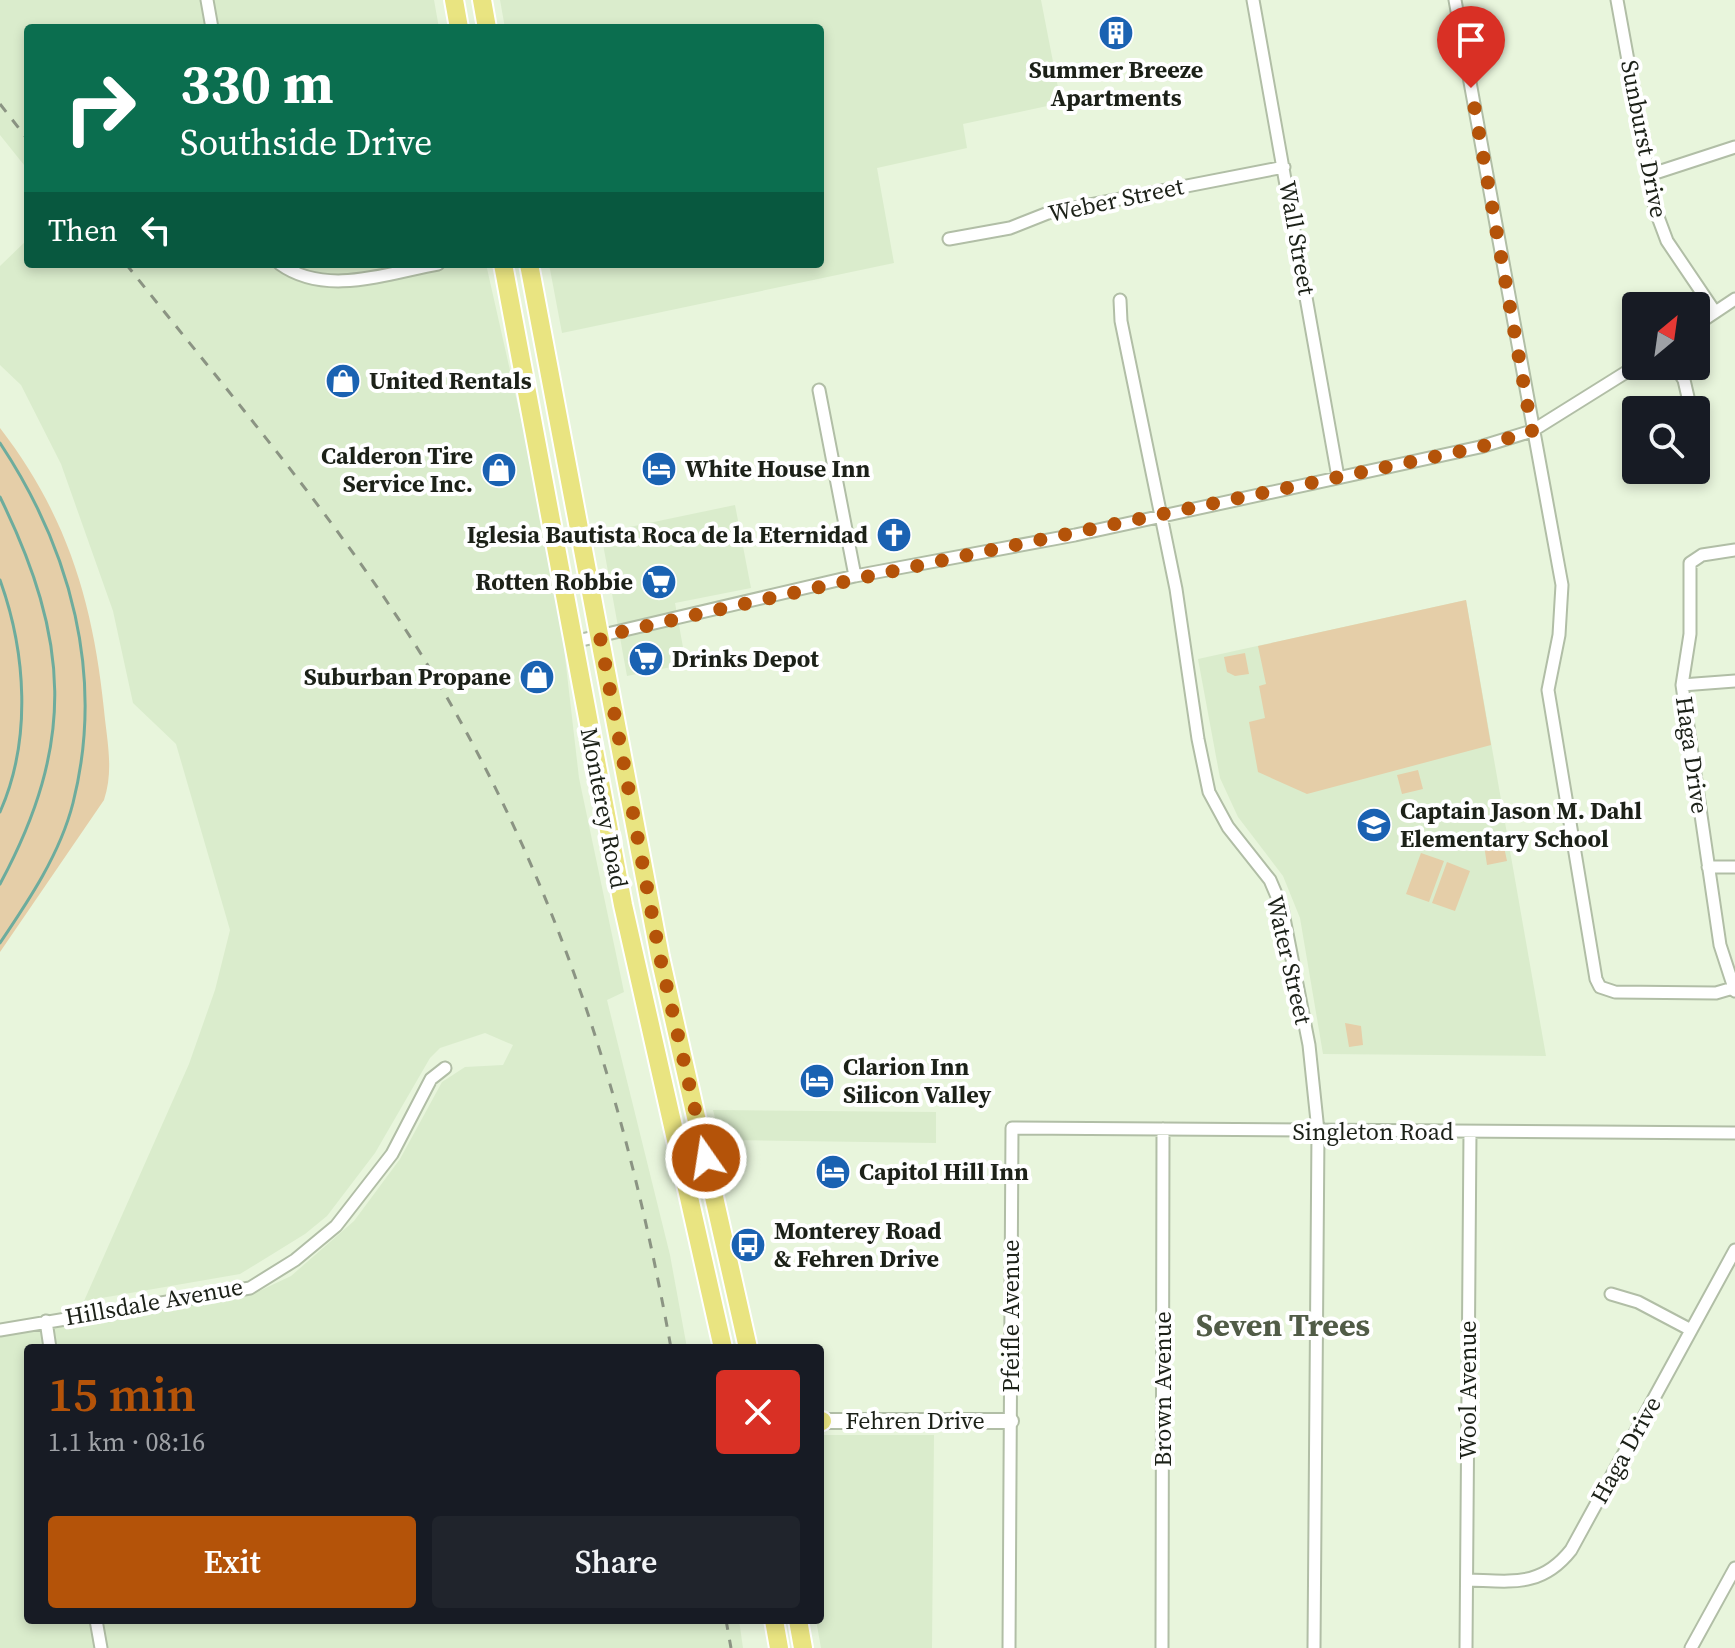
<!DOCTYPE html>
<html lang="en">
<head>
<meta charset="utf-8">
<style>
  :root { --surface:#171b24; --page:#20242c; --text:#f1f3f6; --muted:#9ea1a6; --accent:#b45309 }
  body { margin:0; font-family:"Source Serif 4",serif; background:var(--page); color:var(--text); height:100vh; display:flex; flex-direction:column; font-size:30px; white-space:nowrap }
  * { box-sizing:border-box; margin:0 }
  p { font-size:26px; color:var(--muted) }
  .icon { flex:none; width:44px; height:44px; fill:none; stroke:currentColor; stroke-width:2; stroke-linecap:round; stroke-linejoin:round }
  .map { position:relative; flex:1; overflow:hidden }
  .panel { position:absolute; left:24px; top:1344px; width:800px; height:280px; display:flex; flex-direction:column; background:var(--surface); border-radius:8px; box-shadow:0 4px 12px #0003 }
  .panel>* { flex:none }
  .guide { position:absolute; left:24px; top:24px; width:800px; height:244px; border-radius:8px; box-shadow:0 4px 12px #0003; background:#0b6e4f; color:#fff; overflow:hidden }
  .needle { width:52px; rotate:29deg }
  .buttons { position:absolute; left:1622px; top:292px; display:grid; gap:16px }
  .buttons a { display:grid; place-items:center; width:88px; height:88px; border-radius:8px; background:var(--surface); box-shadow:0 4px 12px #0003; font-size:40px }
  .pin { position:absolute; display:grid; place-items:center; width:68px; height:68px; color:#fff; margin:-82px -34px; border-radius:50% 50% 50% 0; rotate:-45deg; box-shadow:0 0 8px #0007 }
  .pin .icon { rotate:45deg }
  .me { position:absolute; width:88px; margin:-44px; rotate:347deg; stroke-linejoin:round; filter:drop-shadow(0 0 6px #0008) }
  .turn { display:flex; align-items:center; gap:28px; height:168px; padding:0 24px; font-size:36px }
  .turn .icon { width:104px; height:104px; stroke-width:2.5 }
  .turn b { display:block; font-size:56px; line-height:68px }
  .then { display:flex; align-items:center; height:76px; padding:0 24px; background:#0003; gap:16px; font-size:30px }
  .round { display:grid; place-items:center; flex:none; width:84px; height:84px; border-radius:8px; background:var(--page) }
  .headline { display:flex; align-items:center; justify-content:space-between; height:136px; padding:0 24px }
  h1 { font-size:48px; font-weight:600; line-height:60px; color:var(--accent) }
  .primary-button { display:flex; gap:16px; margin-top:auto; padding:16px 24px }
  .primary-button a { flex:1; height:92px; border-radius:8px; background:var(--accent); color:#fff; font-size:32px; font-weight:600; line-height:92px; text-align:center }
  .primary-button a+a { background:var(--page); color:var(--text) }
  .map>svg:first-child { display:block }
</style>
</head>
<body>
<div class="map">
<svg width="1735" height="1648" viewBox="0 0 1735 1648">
  <rect width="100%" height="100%" fill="#e8f5dc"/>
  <!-- built -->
  <path fill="#daeccc" d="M0,0h434l5,28h-411v142l-28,-35z
    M500,0h541l20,103 -98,21 4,24 -90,20 17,95 -332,70 -13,-69h271v-236h-315z
    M28,239v25h458l69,306 24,208 45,214 -17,8 63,255 17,93h-659v272h711l4,28h-743v-313l251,-40 40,-19 63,-55 46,-62 42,-77 23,-15 38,-2 10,-20 -28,-12 -45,15 -10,10 -55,95 -48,63 -22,18 -65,40 -156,27 105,-237 26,-74 15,-60 -54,-186 -43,-41 -20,-92 -52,-147 -40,-79 -21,-20v-99z
    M735,505l16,83 -76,15 11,61 -59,12 -26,-143z
    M1466,600l80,456 -223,-2 -23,-136 -17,-42 -45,-59 -18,-39 -22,-119z
    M713,1110l223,2v31l-206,-3 -8,6z
    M820,1435h114l-2,213h-111l-5,-28h4z"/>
  <!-- green -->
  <path fill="#e5cea8" d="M0,428c67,87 93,174 104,282 3,31 10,60 0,90l-104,152z
    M1466,600l25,145 -184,49 -49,-22 -9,-50 16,-4 -6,-32 7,-2 -8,-38z
    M1245,653l4,21 -14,2 -8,-4 -3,-15z
    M1418,770l5,19 -21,5 -5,-19z
    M1503,842l4,19 -20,4 -3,-20z
    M1421,853l23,8 -15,41 -23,-8z
    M1447,862l23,9 -15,40 -23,-8z
    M1345,1023l16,3 2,19 -14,2z"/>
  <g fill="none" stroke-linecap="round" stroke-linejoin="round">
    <!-- stream -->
    <path stroke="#6dac9d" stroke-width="3" d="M0,443c71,107 105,233 73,360 -13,51 -44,97 -73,140
      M0,497c70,143 76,246 0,387
      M0,580c26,72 32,160 0,232"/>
    <defs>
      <path id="minor" d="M207,0l5,28
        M1253,0l85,477
        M1455,0l107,585 -3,50 -11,55 48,289 4,8 15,5 101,1 17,-5
        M1617,0l38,209 12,32 48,71
        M1649,175l86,-28
        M949,239l61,-11 38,-15 236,-46
        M280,264c46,33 108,9 158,0
        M1120,300l1,21 55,268 22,150 11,53 19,35 42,53 12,28 27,137 9,86 -4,517
        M1696,325l39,-26
        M1675,366l9,14 7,30
        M819,390l36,186
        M1735,550l-33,5 -12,8v71l-8,51 38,260 15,46
        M573,642l282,-66 220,-41 405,-88 52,-16 104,-65
        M1682,685l53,-4
        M1708,867h27
        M1611,1294l27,8 53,28
        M46,1321l4,27
        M0,1330l250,-42 45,-28 41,-34 56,-72 39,-75 14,-11
        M1467,1580c44,1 74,8 104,-30l164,-300
        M96,1620l5,28
        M1009,1648l3,-520 723,5
        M1162,1648l1,-519
        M1466,1648l4,-516
        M1691,1648l44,-80"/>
      <path id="tertiary" d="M820,1421h191"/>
      <path id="primary" d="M454,0l5,28
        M482,0l5,28
        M503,264l120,641 100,443
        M529,264l131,693 88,391
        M820,1422l2,-1
        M774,1620l5,28
        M798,1620l5,28"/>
    </defs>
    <!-- minor casing -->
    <use href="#minor" stroke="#b1bea6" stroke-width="15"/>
    <!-- tertiary casing -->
    <use href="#tertiary" stroke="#b1bea6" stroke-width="18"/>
    <!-- primary casing -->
    <use href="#primary" stroke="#fff" stroke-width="22"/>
    <!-- minor -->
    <use href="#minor" stroke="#fff" stroke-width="11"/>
    <!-- tertiary -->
    <use href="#tertiary" stroke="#fff" stroke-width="14"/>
    <!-- primary -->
    <use href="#primary" stroke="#e9e481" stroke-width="18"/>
    <!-- rail -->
    <path stroke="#8b9483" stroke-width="3" stroke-dasharray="10 10" stroke-linecap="butt" d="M0,104l28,36
      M126,264c101,127 209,252 295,390 134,217 205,444 250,694
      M726,1620l5,28"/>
  </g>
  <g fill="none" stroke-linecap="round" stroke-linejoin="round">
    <!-- route -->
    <path stroke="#b45309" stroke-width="14" stroke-dasharray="0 25.2" d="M706,1158l-46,-201 -60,-320c293,-69 587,-127 880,-190l52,-16 -61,-343"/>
  </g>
  <!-- icons -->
  <defs>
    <symbol id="building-disc" viewBox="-11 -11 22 22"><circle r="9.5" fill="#1a62b2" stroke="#fff"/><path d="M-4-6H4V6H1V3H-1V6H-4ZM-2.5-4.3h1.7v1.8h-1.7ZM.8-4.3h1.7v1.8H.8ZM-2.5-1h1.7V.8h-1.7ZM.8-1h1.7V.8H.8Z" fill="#fff"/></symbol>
    <symbol id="shop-disc" viewBox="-11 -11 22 22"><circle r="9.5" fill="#1a62b2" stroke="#fff"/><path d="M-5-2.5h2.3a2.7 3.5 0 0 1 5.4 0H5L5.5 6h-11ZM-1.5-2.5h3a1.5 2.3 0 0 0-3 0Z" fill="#fff"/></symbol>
    <symbol id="hotel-disc" viewBox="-11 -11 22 22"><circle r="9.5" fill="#1a62b2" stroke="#fff"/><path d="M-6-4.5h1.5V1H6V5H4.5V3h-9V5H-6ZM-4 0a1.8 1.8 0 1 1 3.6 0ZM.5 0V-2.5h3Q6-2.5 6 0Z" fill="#fff"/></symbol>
    <symbol id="church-disc" viewBox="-11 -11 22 22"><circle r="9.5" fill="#1a62b2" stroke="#fff"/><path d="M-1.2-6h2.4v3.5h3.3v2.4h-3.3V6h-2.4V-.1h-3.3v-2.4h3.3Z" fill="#fff"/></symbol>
    <symbol id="supermarket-disc" viewBox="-11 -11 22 22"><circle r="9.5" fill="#1a62b2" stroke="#fff"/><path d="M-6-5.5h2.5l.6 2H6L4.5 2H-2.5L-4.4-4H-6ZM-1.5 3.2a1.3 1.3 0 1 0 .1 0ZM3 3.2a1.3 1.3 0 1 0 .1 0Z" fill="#fff"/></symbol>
    <symbol id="school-disc" viewBox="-11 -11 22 22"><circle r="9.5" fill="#1a62b2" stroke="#fff"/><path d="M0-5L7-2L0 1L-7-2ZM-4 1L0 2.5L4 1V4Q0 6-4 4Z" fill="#fff"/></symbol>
    <symbol id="bus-disc" viewBox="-11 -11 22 22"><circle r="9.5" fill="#1a62b2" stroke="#fff"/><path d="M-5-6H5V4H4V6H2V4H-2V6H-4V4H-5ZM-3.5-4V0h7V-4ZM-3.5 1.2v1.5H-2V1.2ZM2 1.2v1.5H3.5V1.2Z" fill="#fff"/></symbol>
  </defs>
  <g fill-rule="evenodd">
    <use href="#building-disc" x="1096" y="13" width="40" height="40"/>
    <use href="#shop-disc" x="323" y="361" width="40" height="40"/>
    <use href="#hotel-disc" x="639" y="449" width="40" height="40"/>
    <use href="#shop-disc" x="479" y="450" width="40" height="40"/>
    <use href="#church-disc" x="874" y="515" width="40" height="40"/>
    <use href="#supermarket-disc" x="639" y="562" width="40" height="40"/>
    <use href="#supermarket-disc" x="626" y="639" width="40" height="40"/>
    <use href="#shop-disc" x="517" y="657" width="40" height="40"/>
    <use href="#school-disc" x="1354" y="805" width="40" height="40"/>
    <use href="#hotel-disc" x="797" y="1061" width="40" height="40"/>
    <use href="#hotel-disc" x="813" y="1152" width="40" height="40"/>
    <use href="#bus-disc" x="728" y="1225" width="40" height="40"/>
  </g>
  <g text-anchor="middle" stroke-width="8" stroke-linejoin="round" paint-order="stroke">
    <!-- poi labels -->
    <g font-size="24" font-weight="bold" fill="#1c2118" stroke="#fff" text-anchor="start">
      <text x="1116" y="78" text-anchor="middle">Summer Breeze<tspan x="1116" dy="28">Apartments</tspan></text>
      <text x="369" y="389">United Rentals</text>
      <text x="473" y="464" text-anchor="end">Calderon Tire<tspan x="473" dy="28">Service Inc.</tspan></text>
      <text x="685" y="477">White House Inn</text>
      <text x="868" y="543" text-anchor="end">Iglesia Bautista Roca de la Eternidad</text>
      <text x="633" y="590" text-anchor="end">Rotten Robbie</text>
      <text x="672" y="667">Drinks Depot</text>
      <text x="511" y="685" text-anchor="end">Suburban Propane</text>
      <text x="1400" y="819">Captain Jason M. Dahl<tspan x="1400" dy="28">Elementary School</tspan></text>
      <text x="843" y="1075">Clarion Inn<tspan x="843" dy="28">Silicon Valley</tspan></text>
      <text x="859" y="1180">Capitol Hill Inn</text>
      <text x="774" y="1239">Monterey Road<tspan x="774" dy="28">&amp; Fehren Drive</tspan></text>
    </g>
    <!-- street labels -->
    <g font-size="24" fill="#1c2118" stroke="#fff">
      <text transform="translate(1644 139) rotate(79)" y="8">Sunburst Drive</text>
      <text transform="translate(1116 200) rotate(-12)" y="8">Weber Street</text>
      <text transform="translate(1297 238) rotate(80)" y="8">Wall Street</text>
      <text transform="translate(1692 755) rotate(82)" y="8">Haga Drive</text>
      <text transform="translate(604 808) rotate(79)" y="8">Monterey Road</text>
      <text transform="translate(1289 960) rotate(77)" y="8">Water Street</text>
      <text x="1373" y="1140">Singleton Road</text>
      <text transform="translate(154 1302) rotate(-10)" y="8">Hillsdale Avenue</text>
      <text transform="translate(1011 1316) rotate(-90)" y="8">Pfeifle Avenue</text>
      <text transform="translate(1163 1389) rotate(-90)" y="8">Brown Avenue</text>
      <text transform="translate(1468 1390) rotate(-90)" y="8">Wool Avenue</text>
      <text x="915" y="1429">Fehren Drive</text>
      <text transform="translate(1626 1450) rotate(-61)" y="8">Haga Drive</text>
    </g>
    <!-- district labels -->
    <g font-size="32" font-weight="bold" fill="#515c47" stroke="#fff">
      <text x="1283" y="1336">Seven Trees</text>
    </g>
  </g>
</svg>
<div class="buttons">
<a><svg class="needle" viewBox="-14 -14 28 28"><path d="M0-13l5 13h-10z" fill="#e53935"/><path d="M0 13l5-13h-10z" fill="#9ea1a6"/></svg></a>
<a><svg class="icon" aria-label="search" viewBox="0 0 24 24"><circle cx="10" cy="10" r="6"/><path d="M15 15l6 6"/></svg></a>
</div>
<div class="pin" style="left:1471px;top:88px;background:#d93025"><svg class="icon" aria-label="arrive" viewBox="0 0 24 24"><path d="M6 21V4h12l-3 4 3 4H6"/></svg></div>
<svg class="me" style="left:706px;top:1158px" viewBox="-20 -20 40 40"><circle r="17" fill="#b45309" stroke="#fff" stroke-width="3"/><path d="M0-11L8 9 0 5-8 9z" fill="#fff"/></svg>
<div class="guide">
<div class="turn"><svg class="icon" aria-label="right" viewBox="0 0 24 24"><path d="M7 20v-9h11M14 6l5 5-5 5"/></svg><div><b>330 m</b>Southside Drive</div></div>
<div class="then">Then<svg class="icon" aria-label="left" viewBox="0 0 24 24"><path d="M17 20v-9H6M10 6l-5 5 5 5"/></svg></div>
</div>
<section class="panel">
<div class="headline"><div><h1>15 min</h1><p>1.1 km · 08:16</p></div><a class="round" style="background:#d93025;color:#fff"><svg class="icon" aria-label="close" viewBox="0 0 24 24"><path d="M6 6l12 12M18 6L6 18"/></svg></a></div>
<div class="primary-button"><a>Exit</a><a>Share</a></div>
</section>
</div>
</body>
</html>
